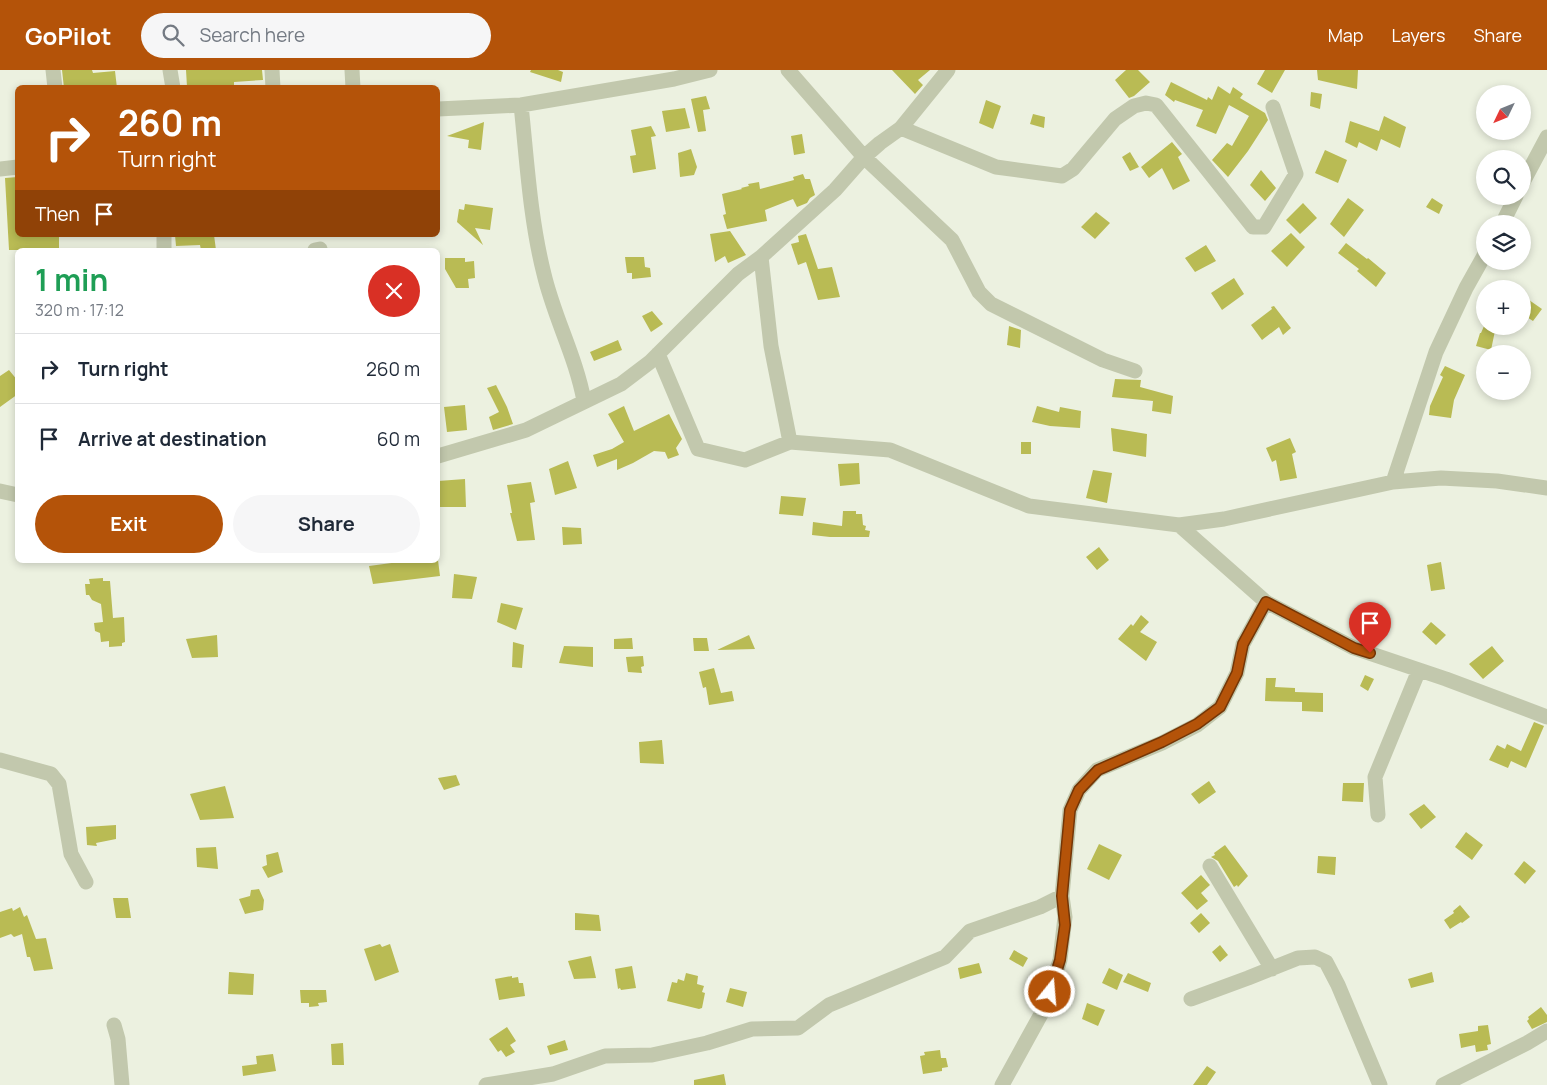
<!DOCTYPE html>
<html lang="en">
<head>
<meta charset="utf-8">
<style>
  :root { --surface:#fff; --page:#f6f6f7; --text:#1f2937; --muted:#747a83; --line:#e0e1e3; --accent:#b45309 }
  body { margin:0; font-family:Manrope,sans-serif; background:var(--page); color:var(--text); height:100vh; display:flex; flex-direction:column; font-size:19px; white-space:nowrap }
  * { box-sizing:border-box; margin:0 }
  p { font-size:16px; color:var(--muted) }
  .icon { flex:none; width:28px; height:28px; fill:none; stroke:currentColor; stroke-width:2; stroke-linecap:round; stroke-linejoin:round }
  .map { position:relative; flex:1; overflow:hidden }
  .sheet { position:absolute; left:15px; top:178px; width:425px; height:315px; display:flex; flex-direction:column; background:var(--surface); border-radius:8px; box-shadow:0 2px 8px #0003 }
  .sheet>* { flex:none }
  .banner { position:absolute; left:15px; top:15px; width:425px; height:152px; border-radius:8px; box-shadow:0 2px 8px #0003; background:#b45309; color:#fff; overflow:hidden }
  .needle { width:32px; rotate:227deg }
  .fabs { position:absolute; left:1476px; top:15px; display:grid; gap:10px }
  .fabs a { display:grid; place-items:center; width:55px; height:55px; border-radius:50%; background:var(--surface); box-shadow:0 2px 8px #0003; font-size:25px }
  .pin { position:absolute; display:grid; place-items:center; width:42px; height:42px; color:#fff; margin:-51px -21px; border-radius:50% 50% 50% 0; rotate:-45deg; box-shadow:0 0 5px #0007 }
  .pin .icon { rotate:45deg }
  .me { position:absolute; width:55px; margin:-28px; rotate:17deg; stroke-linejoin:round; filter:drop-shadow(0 0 4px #0008) }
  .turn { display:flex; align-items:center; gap:18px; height:105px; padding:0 20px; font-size:22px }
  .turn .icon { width:65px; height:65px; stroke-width:2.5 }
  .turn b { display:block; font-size:35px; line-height:42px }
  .then { display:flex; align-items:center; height:48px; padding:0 20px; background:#0003; gap:10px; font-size:19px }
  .round { display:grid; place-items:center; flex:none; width:52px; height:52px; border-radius:26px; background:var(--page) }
  .head { display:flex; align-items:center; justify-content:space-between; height:85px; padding:0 20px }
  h1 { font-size:30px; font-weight:700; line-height:38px; color:#1e9e55 }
  .primary-button { display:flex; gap:10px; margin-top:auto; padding:10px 20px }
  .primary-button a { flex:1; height:58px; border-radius:30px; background:var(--accent); color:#fff; font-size:20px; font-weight:700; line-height:58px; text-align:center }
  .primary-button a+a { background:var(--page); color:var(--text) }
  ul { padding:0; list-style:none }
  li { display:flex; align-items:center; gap:15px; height:70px; padding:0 20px; border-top:1px solid var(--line) }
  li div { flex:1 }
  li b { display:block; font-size:19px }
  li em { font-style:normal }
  header { display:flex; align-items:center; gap:30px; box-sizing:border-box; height:70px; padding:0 25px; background:var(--accent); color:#fff }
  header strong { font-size:24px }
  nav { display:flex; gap:28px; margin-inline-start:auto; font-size:18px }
  .search { width:350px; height:45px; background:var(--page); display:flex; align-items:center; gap:12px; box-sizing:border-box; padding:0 18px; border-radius:28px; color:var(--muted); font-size:19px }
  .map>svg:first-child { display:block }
</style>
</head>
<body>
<header>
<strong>GoPilot</strong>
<div class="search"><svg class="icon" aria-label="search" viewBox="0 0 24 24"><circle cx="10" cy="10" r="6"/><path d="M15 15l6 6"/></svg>Search here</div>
<nav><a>Map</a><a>Layers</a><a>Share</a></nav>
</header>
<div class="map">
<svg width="1547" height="1015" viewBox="0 0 1547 1015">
  <rect width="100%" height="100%" fill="#ecf1e0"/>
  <!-- building -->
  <path fill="#b9bb54" d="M62,0h30l1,3 22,-2 2,17h-53z
    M186,0h76l1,10 -29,2v4l-17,1v-2l-30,2z
    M531,0h27l5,2 -2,10 -31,-10z
    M892,0h38l-12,10 5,5 -8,9z
    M1126,0h12l12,12 -16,14 -5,2 -14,-18z
    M1265,0h20l-13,23 -15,-9z
    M1317,0h41l-1,19 -39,-9z
    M1171,12l36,18 1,-3 4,3 6,-14 12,8 3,-7 10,7 -3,4 25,15 3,7 -20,31 -20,26 -16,-17 15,-17 5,3 17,-30 -20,-11 -13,29 -20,-8 7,-16 -28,-10 -1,2 -9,-7z
    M1311,22l11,2 -2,15 -10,-3z
    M706,26l4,13 -7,1 3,21 -8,1 -7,-33z
    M986,30l15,6 -8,23 -14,-6z
    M685,38l5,20 -24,4 -4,-21z
    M1033,44l12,3 -1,11 -14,-4z
    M1384,46l22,11 -6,21 -19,-9 -4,12 -18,-9 -2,6 -12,-6 5,-21 29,10z
    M484,52l-3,28 -13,-2 1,-8 -22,-4z
    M651,56l5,10 -5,1 5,32 -23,4 -3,-17 6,-1 -5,-25z
    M802,64l3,19 -11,2 -3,-19z
    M1172,72l10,12 -4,3 12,24 -17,9 -11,-22 -13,10 -8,-11z
    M691,79l6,18 -3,8 -14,2 -2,-24z
    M1325,80l22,10 -9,23 -23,-10z
    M1130,82l9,15 -9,4 -8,-14z
    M1261,100l15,18 -11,13 -15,-16z
    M803,104l2,5h5l5,16 -5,3 -3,5 -10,4 -4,-8 -28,11 2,11 -40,8 -4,-14 3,-1 -4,-20 20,-5 -1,-1 8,-2 -1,-2 11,-2 1,7 34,-9 -1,-3z
    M18,107v58h41v15h-50l-4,-72z
    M1348,128l16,12 -20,27 -14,-13z
    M1432,128l11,7 -4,9 -13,-7z
    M1303,133l14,15 -17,16 -14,-14z
    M465,134l28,4 -3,22 -15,-2 8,17 -26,-23 2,-13 5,1z
    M1096,142l14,11 -15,16 -14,-12z
    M730,161l16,24 -18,8 -3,-7 -10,6 -5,-28z
    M1291,163l14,14 -18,20 -16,-16z
    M806,164l12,35 14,-2 8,30 -22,3 -12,-38 -8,3 -7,-21 8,-2 -1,-6z
    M175,165h39l2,15h-15l-1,-5 -24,1z
    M1346,173l21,16 1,-1 18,15 -10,14 -19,-16 2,-2 -21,-16z
    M1206,175l10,16 -21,11 -10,-14z
    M625,187h19l1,10 5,1 1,9 -19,2v-6h-5z
    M445,188h20v4l9,-1 1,17 -7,1 1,9h-13l-11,-19z
    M1234,208l10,16 -22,16 -11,-17z
    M1522,225l20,14 -9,12 -11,-7z
    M1274,236l17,22 -8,7 -4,-8 -17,13 -11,-15 21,-16 -1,-2z
    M652,241l11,13 -12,8 -9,-16z
    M1009,256l12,4 -1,18 -13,-3z
    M1484,256h12l-5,24 -15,-4 4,-13h1z
    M618,270l4,10 -28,11 -4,-9z
    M1445,296l20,9 -11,25 -3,18 -22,-3 1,-9 13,-29 -3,-2z
    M9,300l9,11v13l-18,13v-31z
    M1115,309l26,1 -1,7 33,9 -2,18 -19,-3 1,-10 -41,-4z
    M496,315l11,22 6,17 -20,6 -4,-13 10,-5 -12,-24z
    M465,335l2,25 -20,2 -3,-25z
    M624,336l10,25 35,-17 13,25 -6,9 3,7 -11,4 -3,-7 -11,-1 -21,12 -16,7v-11l-20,8 -4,-12 19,-6 12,-7 -16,-28z
    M1037,336l22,6 1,-5 21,4 -1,17 -30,-2 -18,-4z
    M1111,358l36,6 -1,23 -33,-6z
    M1290,368l6,14 -4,2 5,24 -17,3 -4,-21 -4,2 -6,-14z
    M1021,372h10v12h-10z
    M568,391l9,27 -22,7 -6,-26z
    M859,393l1,21 -20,2 -2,-22z
    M1093,400l19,3 -5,30 -21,-5z
    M465,409l1,28h-28v-26z
    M531,412l4,20 -5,1 5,37 -18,1 -7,-28h2l-5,-28z
    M781,426l25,2 -3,18 -24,-2z
    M843,441h13v3h6l1,11 3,1 -1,4 5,1 -1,6h-39l-18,-2 1,-13 29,4z
    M562,457l19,1 1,16 -19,1z
    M1099,477l10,13 -12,10 -11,-13z
    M414,490h24l2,16 -67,8 -4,-18z
    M1441,492l4,27 -14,2 -4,-26z
    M454,504l23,3 -5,22 -20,-1z
    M103,508v3h7l3,37 11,-1 1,25 -3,1v3l-13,1v-6l-8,1 -1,-9 -5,-2 -1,-8 9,-1 -2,-18 -9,-4 -3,-5h-3l-1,-11h5l-1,-5z
    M501,533l22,5 -7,22 -19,-8z
    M1141,545l8,7 -9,10 17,10 -11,19 -28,-22 13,-15 2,2z
    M1431,552l15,13 -10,10 -14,-13z
    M217,565l1,22 -26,1 -6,-19z
    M749,565l6,14 -38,1z
    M632,568l1,11h-19v-10z
    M693,568h14l2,13h-15z
    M513,572l11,3 -2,23 -10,-1z
    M564,576l29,1v20l-34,-4z
    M1492,576l12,15 -21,18 -14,-15z
    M643,586l1,10 -3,1 1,6 -14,-1 -2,-15z
    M714,598l7,25 11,-2 2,10 -25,4 -3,-18 -3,1 -4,-16z
    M1365,605l9,4 -6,12 -8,-5z
    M1266,608h10l-1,9 20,1v4l28,1v19l-21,-1v-9l-37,-1z
    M1534,652l10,4 -18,42 -15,-7 -3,7 -19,-8 8,-15 8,4 2,-5 14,7z
    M662,670l2,24 -24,-1 -1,-21z
    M456,705l4,10 -16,5 -6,-12z
    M1209,711l7,11 -17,12 -8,-10z
    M1343,713h21l-1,19 -21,-1z
    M225,716l9,32 -34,2 -10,-26z
    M1424,734l12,13 -15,12 -12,-15z
    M116,755v14l-20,4 1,3 -10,-1 -1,-18z
    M1466,762l17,13 -11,15 -17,-13z
    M1099,774l23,11 -13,25 -22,-11z
    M1225,775l23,31 -10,11 -1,-2 -3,2 -16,-26 -7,-4 4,-2 -1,-2z
    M216,777l2,22 -21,-2 -1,-19z
    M278,782l5,20 -15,6 -6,-11 5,-2 -1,-10z
    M1318,786l18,1 -1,18 -18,-2z
    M1524,791l12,10 -11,13 -11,-10z
    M1201,805l9,10 -9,8 7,8 -11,9 -16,-17z
    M259,819l5,11 -1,10 -18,4 -6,-15 11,-3 1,-6z
    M113,828h15l3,20h-15z
    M1460,835l10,12 -8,6 -1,-1 -11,7 -6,-9 10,-7 -1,-2z
    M20,837l4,10 3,-2 9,24 10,-1 7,31 -19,2 -4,-14h-3l-5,-23 -8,3 -3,-3 -11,4v-26l12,-4 1,3z
    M575,843l24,2 2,16 -26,-1z
    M1201,843l9,10 -11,10 -9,-10z
    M380,874l2,3 8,-3 9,28 -24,9 -11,-32z
    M1220,875l8,10 -8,7 -8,-10z
    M1014,880l14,8 -5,9 -14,-8z
    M591,886l5,22 -22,1 -6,-18z
    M979,893l3,10 -22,6 -2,-11z
    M632,896l4,22 -15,2 -1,-2 -2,1 -3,-20z
    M1109,898l14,7 -6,15 -15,-7z
    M229,902l25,2 -1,21 -25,-1z
    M1432,902l2,10 -23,6 -3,-9z
    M686,903l12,3 -1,8 7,2 -2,6 3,1 -3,15 -3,1 -32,-8 5,-19 5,1 1,-4 6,2z
    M1128,903l23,10 -3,9 -25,-10z
    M512,906v2l6,-1 1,6h4l2,13 -26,4 -4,-21z
    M730,918l17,4 -4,15 -17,-5z
    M300,920h26l1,12 -9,1 1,3 -10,1v-4h-8z
    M1087,933l18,7 -7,16 -16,-7z
    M1541,937l6,8v7l-15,7 -5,-8 2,-2 -1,-2z
    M1488,955l3,19 -4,1 1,5 -12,2 -1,-7 -14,3 -2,-14 19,-3v-5z
    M507,957l9,14 -6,4 5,7 -9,5 -5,-7 -3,2 -9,-13z
    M565,970l3,10 -18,5 -3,-9z
    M343,973l1,22h-12l-1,-21z
    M940,980l1,8h5l2,9 -6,1v3l-19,3 -3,-18 5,-1 -1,-3z
    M273,984l3,17 -33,5 -1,-10 15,-2 -1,-8z
    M1207,996l9,6 -9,13h-14z
    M724,1004l2,11h-32v-5z"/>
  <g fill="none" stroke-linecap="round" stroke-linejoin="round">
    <!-- minor -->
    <path stroke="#c2c8ad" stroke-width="15" d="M53,0l2,18
      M170,0l3,18
      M272,0l1,18
      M352,0l1,18
      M788,0l76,87 88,83 27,52 12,12 112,56 32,11
      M521,35c6,56 9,114 23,169 10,43 32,83 40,127
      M438,39l83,-4 153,-26 36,-9
      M901,58l95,39 66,9 11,-7 42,-50 19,-13 12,-3 10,2 97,122h11l32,-53 -23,-67
      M0,99l18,-2
      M1522,114l25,-47
      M1502,154l14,-28
      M164,165v15
      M315,180l5,-1
      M761,187l10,89 19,96
      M658,284l40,95 47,11 45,-18 100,8 139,56 150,19 45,-6 169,-37 48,-4 56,3 50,7
      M438,386l88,-26 95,-46 29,-22 88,-88 23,-17 74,-67 29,-33 16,-14 21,-15 47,-58
      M1393,412l43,-130 30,-64 19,-34
      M0,421l18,4
      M1179,455l87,77 88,46 92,31 101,38
      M0,690l51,14 8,10 12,70 15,28
      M1378,745l-3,-38 44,-107
      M1210,796l62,103
      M1191,929l57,-21 50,-20 17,-1 11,5 12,23 42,100
      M114,955l4,14 4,46
      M486,1015l67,-11 52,-18 47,-1 55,-12 45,-14 46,-1 31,-23 116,-48 25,-26 70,-24 22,-11
      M1002,1015l43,-78 15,-47 5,-43 -3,-21 8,-86 9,-20 18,-20 65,-27 35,-18 23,-18 17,-34 6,-29 23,-42
      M1443,1015l84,-42 20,-12"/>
  </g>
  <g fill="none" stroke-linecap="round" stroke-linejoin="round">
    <defs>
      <path id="route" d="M1050,922l10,-32 5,-35 -3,-29 8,-86 9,-20 19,-20 64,-28 35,-18 23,-17 17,-34 6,-29 23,-42 88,46 16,5"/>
    </defs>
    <!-- route casing -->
    <use href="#route" stroke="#753606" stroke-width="12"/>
    <!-- route -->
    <use href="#route" stroke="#b45309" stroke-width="9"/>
  </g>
</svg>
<div class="fabs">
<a><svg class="needle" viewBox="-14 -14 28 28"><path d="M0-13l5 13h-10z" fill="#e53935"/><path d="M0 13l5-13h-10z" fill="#747a83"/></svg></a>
<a><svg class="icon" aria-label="search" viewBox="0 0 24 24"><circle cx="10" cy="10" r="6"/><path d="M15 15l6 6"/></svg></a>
<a><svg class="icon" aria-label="layers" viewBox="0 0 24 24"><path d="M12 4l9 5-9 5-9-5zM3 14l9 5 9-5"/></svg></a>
<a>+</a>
<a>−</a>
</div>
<div class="pin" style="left:1370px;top:583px;background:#d93025"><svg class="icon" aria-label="arrive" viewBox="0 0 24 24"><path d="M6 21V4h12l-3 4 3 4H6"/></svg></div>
<svg class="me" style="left:1050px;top:922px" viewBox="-20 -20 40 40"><circle r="17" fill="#b45309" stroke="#fff" stroke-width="3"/><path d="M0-11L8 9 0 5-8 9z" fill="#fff"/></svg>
<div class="banner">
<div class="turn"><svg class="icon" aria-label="right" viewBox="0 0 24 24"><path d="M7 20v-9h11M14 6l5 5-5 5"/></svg><div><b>260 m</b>Turn right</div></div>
<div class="then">Then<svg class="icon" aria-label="arrive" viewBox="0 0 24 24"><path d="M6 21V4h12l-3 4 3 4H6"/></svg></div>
</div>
<section class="sheet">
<div class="head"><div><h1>1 min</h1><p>320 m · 17:12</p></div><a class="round" style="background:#d93025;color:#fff"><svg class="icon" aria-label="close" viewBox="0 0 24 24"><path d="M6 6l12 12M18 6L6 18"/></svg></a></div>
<ul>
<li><svg class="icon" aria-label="right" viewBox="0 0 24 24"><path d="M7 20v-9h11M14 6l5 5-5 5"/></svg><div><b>Turn right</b></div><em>260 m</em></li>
<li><svg class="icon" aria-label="arrive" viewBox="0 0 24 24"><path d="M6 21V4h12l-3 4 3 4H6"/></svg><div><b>Arrive at destination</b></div><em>60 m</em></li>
</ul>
<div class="primary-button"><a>Exit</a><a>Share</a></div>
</section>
</div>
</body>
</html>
